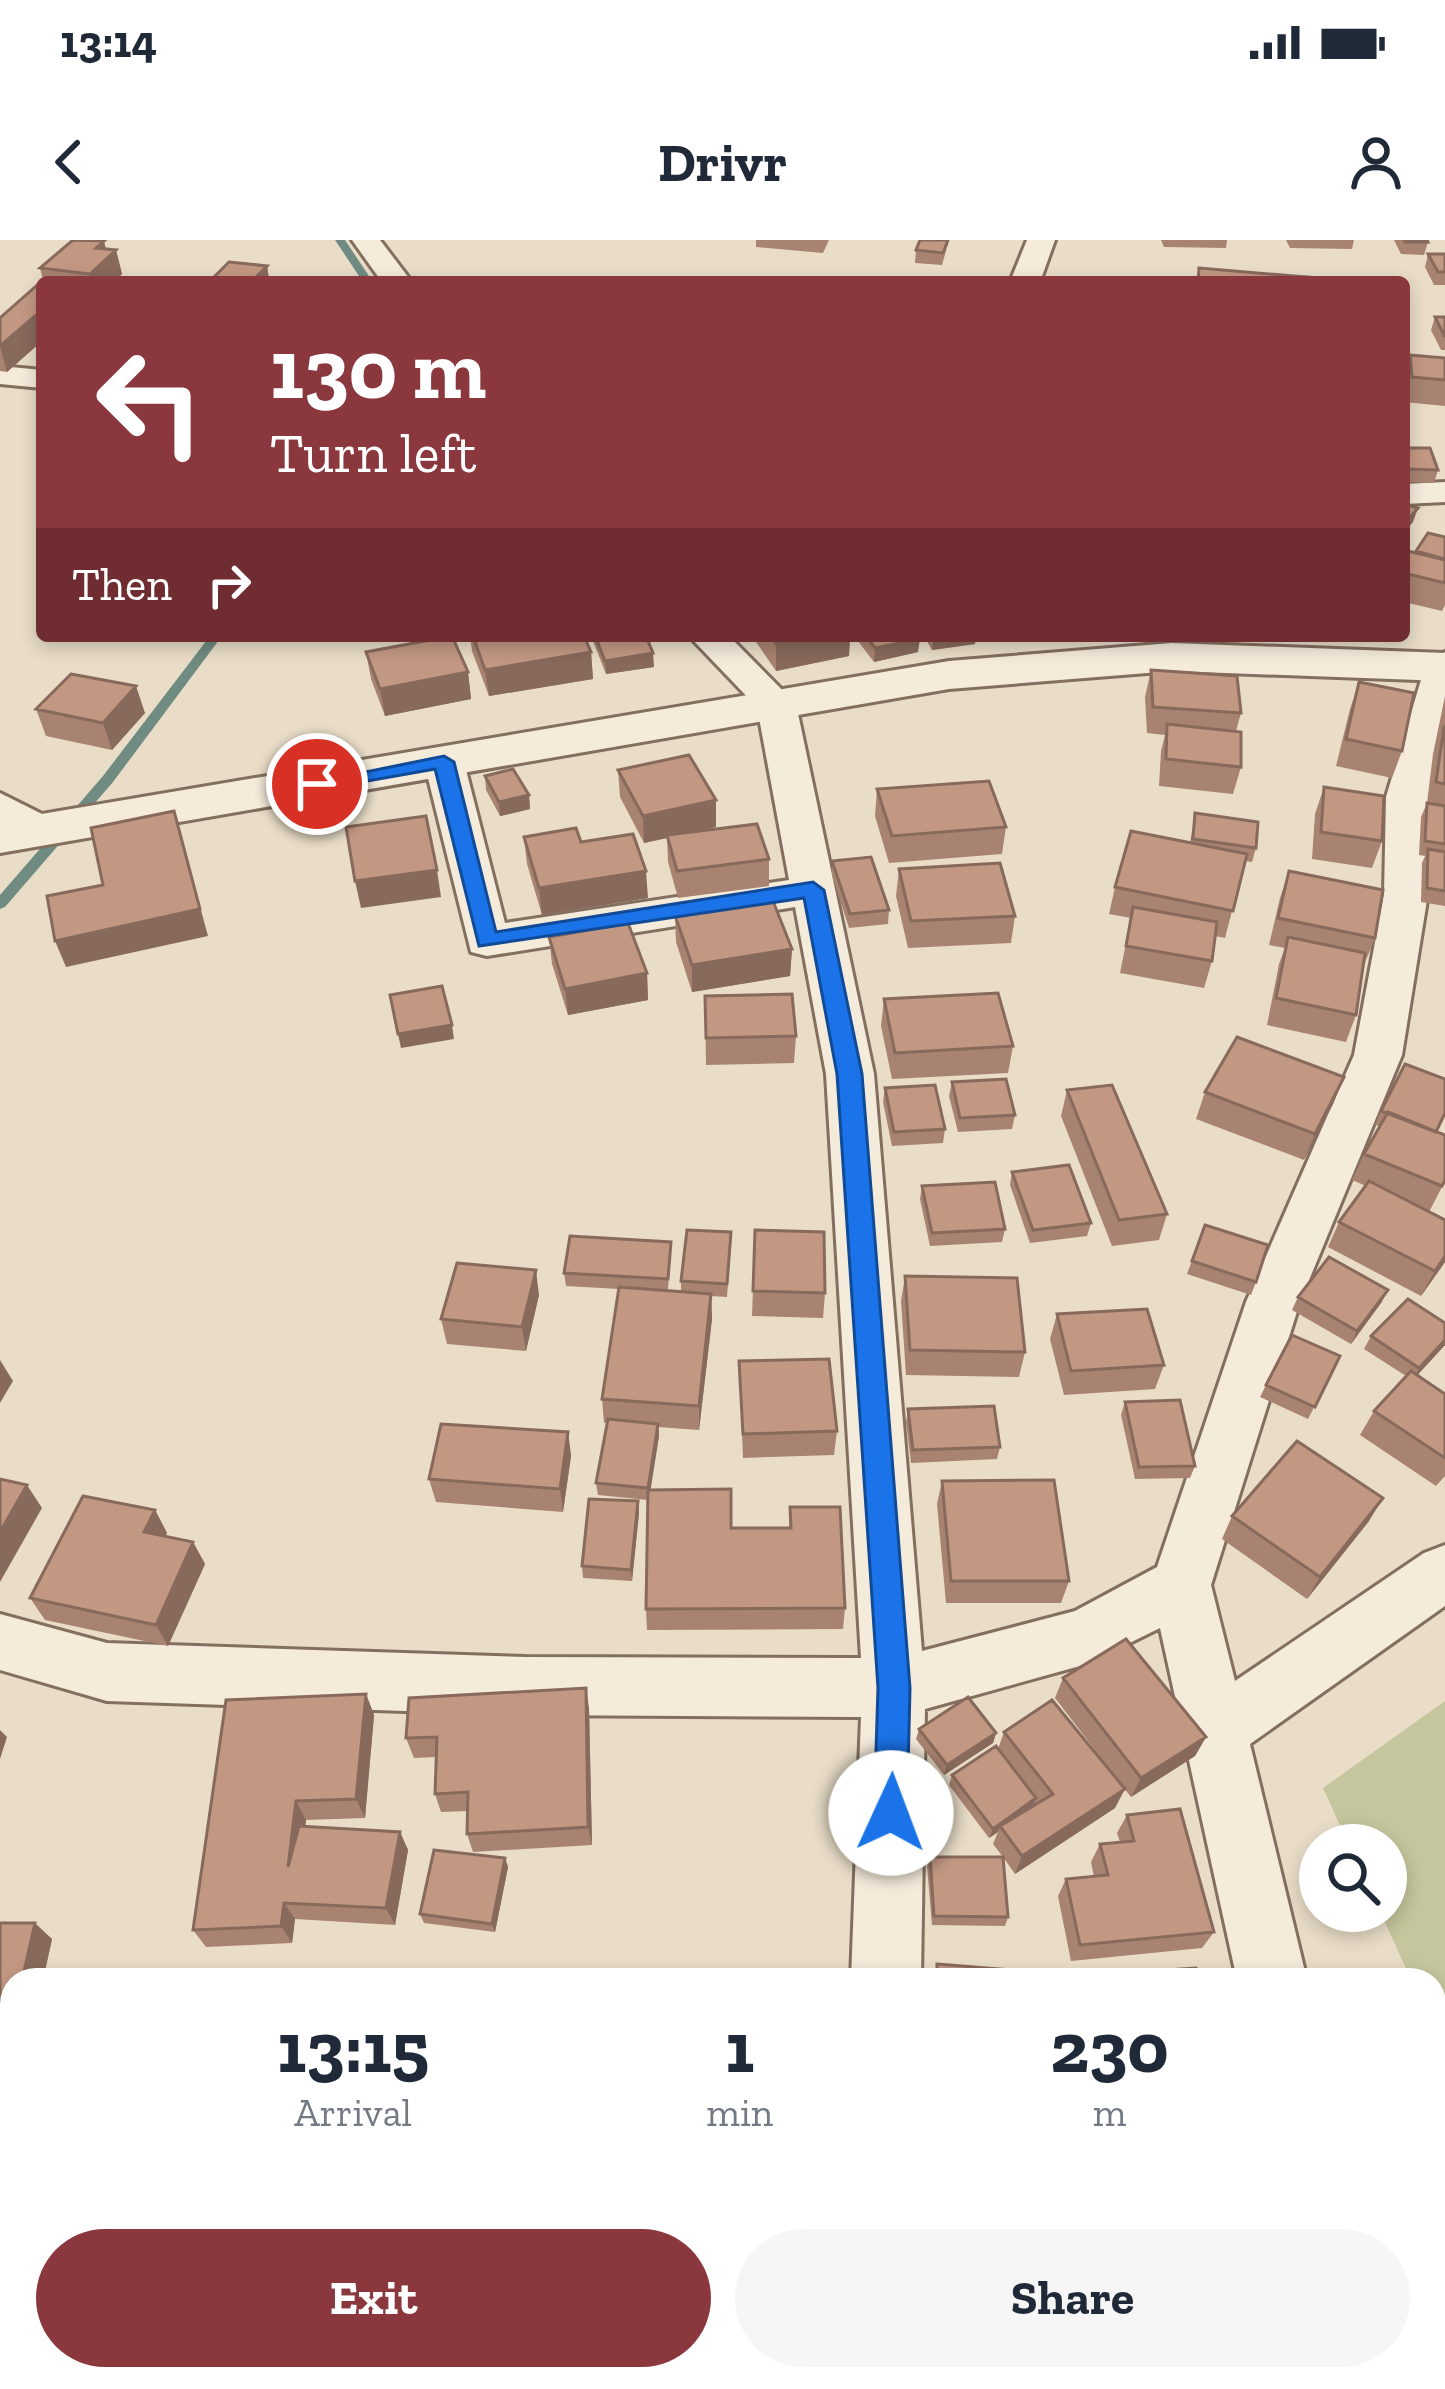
<!DOCTYPE html>
<html lang="en">
<head>
<meta charset="utf-8">
<style>
  :root { --surface:#fff; --page:#f6f6f7; --text:#1f2937; --muted:#747a83; --accent:#8b373e }
  body { margin:0; font-family:"Zilla Slab",serif; background:var(--page); color:var(--text); height:100vh; display:flex; flex-direction:column; font-size:45px; white-space:nowrap }
  * { box-sizing:border-box; margin:0 }
  p { font-size:39px; color:var(--muted) }
  .icon { flex:none; width:66px; height:66px; fill:none; stroke:currentColor; stroke-width:2; stroke-linecap:round; stroke-linejoin:round }
  .map { position:relative; flex:1; overflow:hidden }
  .details { position:absolute; left:0px; top:1728px; width:1446px; height:423px; display:flex; flex-direction:column; background:var(--surface); border-radius:36px 36px 0 0; box-shadow:0 6px 18px #0003 }
  .details>* { flex:none }
  .banner { position:absolute; left:36px; top:36px; width:1374px; height:366px; border-radius:12px; box-shadow:0 6px 18px #0003; background:#8b373e; color:#fff; overflow:hidden }
  .buttons { position:absolute; left:1299px; top:1584px; display:grid; gap:24px }
  .buttons a { display:grid; place-items:center; width:108px; height:108px; border-radius:50%; background:var(--surface); box-shadow:0 6px 18px #0003; font-size:60px }
  .pin { position:absolute; display:grid; place-items:center; width:102px; height:102px; color:#fff; margin:-51px; border:6px solid #fff; border-radius:50%; box-shadow:0 3px 12px #0007 }
  .me { position:absolute; width:132px; margin:-66px; rotate:2deg; stroke-linejoin:round; filter:drop-shadow(0 0 9px #0008) }
  .turn { display:flex; align-items:center; gap:42px; height:252px; padding:0 36px; font-size:54px }
  .turn .icon { width:156px; height:156px; stroke-width:2.5 }
  .turn b { display:block; font-size:84px; line-height:102px }
  .then { display:flex; align-items:center; height:114px; padding:0 36px; background:#0003; gap:24px; font-size:45px }
  .eta { display:flex; justify-content:space-evenly; align-items:center; height:204px; text-align:center }
  .eta b { font-size:72px; font-weight:800; line-height:84px }
  .cta { display:flex; gap:24px; margin-top:auto; padding:24px 36px }
  .cta a { flex:1; height:138px; border-radius:72px; background:var(--accent); color:#fff; font-size:48px; font-weight:800; line-height:138px; text-align:center }
  .cta a+a { background:var(--page); color:var(--text) }
  .status { display:flex; justify-content:space-between; align-items:center; height:84px; padding:0 60px; background:var(--surface); direction:ltr }
  .status svg { height:33px; fill:currentColor }
  header { display:flex; justify-content:space-between; align-items:center; height:156px; padding:0 36px; background:var(--surface); font-size:54px; font-weight:800 }
  .map>svg:first-child { display:block }
</style>
</head>
<body>
<div class="status"><b>13:14</b><svg viewBox="0 0 49 12"><path d="M0 12V9h3v3zM5 12V6h3v6zM10 12V3h3v9zM15 12V0h3v12zM26 1h20v11H26zM47 4h2v5h-2z"/></svg></div>
<header><svg class="icon" aria-label="back" viewBox="0 0 24 24"><path d="M15 5l-7 7 7 7"/></svg>Drivr<svg class="icon" aria-label="person" viewBox="0 0 24 24"><circle cx="12" cy="8" r="4"/><path d="M4 21q1-7 8-7t8 7"/></svg></header>
<div class="map">
<svg width="1445" height="2149" viewBox="0 0 1445 2149">
  <rect width="100%" height="100%" fill="#e9ddc8"/>
  <!-- green -->
  <path fill="#c5c69d" d="M1445,1461v352l-11,-24v-49h-23l-31,-69h6v-66h-37l-26,-57z"/>
  <g fill="none" stroke-linecap="round" stroke-linejoin="round">
    <!-- stream -->
    <path fill="#708b82" fill-rule="evenodd" d="M335,0h10l28,42h-10z
      M210,396h12l-109,146 -108,125 -5,2v-14l103,-119z"/>
    <defs>
      <path id="minor" d="M352,0h28l32,42h-30z
        M1027,0h28l-15,42h-30z
        M0,126l42,4v18l-42,-4z
        M1445,242v20l-41,2v-20z
        M689,396h40l67,68 78,370 48,577 153,-40 82,-44 89,-265 108,-247 30,-161 2,-97 40,-134 19,-11v81l-17,64v97l-26,161 -102,247 -89,283 24,96 189,-128 21,-8v61l-195,138 57,236h-70l-77,-352 -73,36 -162,45 -4,271h-70l10,-263 -335,-2 -419,-14 -107,-31v-56l107,29 419,14 335,1 -35,-584 -31,-167 -308,49 -16,-4 -47,-190 6,-9h28l6,9 41,161 284,-43 -32,-173z
        M0,553l58,29 6,9 -6,9h-30l-28,-16z
        M836,2139h80v10h-80z
        M1346,2139h80l3,10h-80z"/>
      <path id="tertiary" d="M1172,403l273,10v28l-273,-10 -223,18 -949,164v-32l949,-160z"/>
    </defs>
    <!-- minor casing -->
    <use href="#minor" stroke="#836f5f" stroke-width="6"/>
    <!-- tertiary casing -->
    <use href="#tertiary" stroke="#836f5f" stroke-width="6"/>
    <!-- minor -->
    <use href="#minor" fill="#f5ebdb" fill-rule="evenodd"/>
    <!-- tertiary -->
    <use href="#tertiary" fill="#f5ebdb" fill-rule="evenodd"/>
  </g>
  <!-- wall -->
  <path fill="#a88371" d="M756,0h73l-6,13 -67,-6z
    M920,0h29l-7,25 -27,-2 1,-13z
    M1161,0h66l-1,8 -62,-1z
    M1286,0h68l-2,9 -62,-1z
    M1394,0h33l1,2 -4,13 -23,-1z
    M106,9l10,1 6,24 -8,8h-72v59l-35,31 -7,-1v-53l43,-38 -3,-12z
    M1428,14h17v31h-11l-9,-18z
    M267,26l2,13 -3,3h-51l-1,-5z
    M1435,77h10v33h-4l-10,-20z
    M1410,115l35,3v48l-41,-4v-27z
    M1404,208l34,22 -4,13 -30,-1z
    M1428,293l17,4v68l-3,6 -38,-9v-52l11,3z
    M470,396h114l7,16 2,27 -104,17 -17,-45z
    M591,396h55l8,31 -48,7z
    M756,396h94l-1,20 -73,15 -20,-29z
    M854,396h64v16l-44,10z
    M924,396h52l-1,8 -43,6z
    M366,412l102,20 3,27 -86,17 -14,-37z
    M1151,430l90,43 -5,18 5,36 -8,27 -74,-8 2,-35 4,-16 -18,-2 -2,-36z
    M1359,442l43,69 -10,27 -56,-12 14,-57z
    M1445,456v210l-24,-4 1,-39 3,-7 -6,-1 2,-38 6,-14 6,-49z
    M36,469l109,4 -33,37 -66,-14z
    M618,530l98,57 -18,4 71,28v27l-91,12 -10,-36 -1,-24 -23,5 -24,-46z
    M485,536l44,19 1,14 -30,7 -14,-26z
    M1324,547l58,54 -10,27 -60,-9 3,-45z
    M877,549l129,38 -4,27 -113,9 -14,-47z
    M1195,573l61,35 -4,14 -7,-1 -20,77 -10,-2 -3,25 -8,27 -84,-15 11,-55 -22,-4 6,-27 75,-44z
    M524,597l57,5 67,56 -106,17 -15,-51z
    M832,621l57,49 -1,14 -39,4 -17,-53z
    M899,629l116,47 -4,27 -103,5 -12,-52z
    M1289,631l86,67 -11,27 -8,50 -10,27 -79,-17 12,-61 6,-16 -16,-3 11,-47z
    M675,675l117,34 -2,27 -98,16 -16,-50z
    M549,697l98,36 1,27 -80,15 -16,-51z
    M705,756l91,40 -2,27 -88,2z
    M884,759l129,47 -5,27 -116,6 -11,-53z
    M1344,837l-11,27 -29,56 -108,-41 9,-27z
    M952,842l63,33 -3,14 -54,3 -9,-36z
    M885,848l60,41 -2,14 -51,3 -9,-44z
    M1067,850l100,124 -8,26 -47,6 -51,-130z
    M1381,871l55,21 9,49 -16,31 16,8v42l-24,34 -93,-49 11,-25 27,-36 -14,-6 12,-26 16,-28 -5,-1z
    M1012,932l79,51 -4,13 -57,7 -20,-58z
    M922,946l83,43 -3,13 -72,4 -10,-47z
    M1205,985l51,57 -5,13 -64,-21z
    M755,990l70,63 -2,25 -71,-2z
    M671,1002l-3,49 13,1v-11l50,-36 -4,52 -16,-1 1,23 -13,111 -41,-3 1,9 -9,54 81,38h58l1,-21 55,101 -2,21 -196,1 -1,-21 2,-109 -50,-5 -2,-12 11,-60h-3l-2,-24 17,-110 -53,-3 -2,-13z
    M905,1036l120,76 -6,25 -113,-2 -5,-74z
    M1388,1050l-7,13 -30,41 -59,-34 6,-13z
    M539,1055l-13,56 -79,-7 -6,-25z
    M1057,1074l107,51 -9,24 -91,6 -14,-56z
    M1445,1083v22l-28,30 28,19v82l-9,10 -76,-51 14,-24 32,-35 -42,-27 7,-13z
    M1340,1116l-32,63 -48,-22 6,-12z
    M739,1121l98,70 -3,24 -91,3z
    M1125,1162l70,64 -5,12 -55,1 -14,-64z
    M908,1169l92,38 -3,12 -86,4 -5,-41z
    M568,1192l3,24 -8,56 -127,-10 -7,-23z
    M942,1241l127,100 -8,22h-115l-9,-99z
    M638,1261l1,12 -7,68 -49,-3 -1,-12z
    M155,1270l12,23 -2,3 28,6 12,22 -37,82 -123,-26 -15,-22z
    M1232,1276l137,5 -62,78 -85,-60z
    M1063,1438l143,59 -11,19 -64,41 -76,-99z
    M366,1454l8,21 -9,103 -59,2 -1,7 95,5 8,18 -13,75 -100,-6 -3,24 -86,4 -13,-17z
    M589,1468l3,137 -119,7 -6,-18 1,-23 -27,1 -6,-18 1,-37 -22,1 -8,-20z
    M919,1489l77,4 -3,10 -49,32 -28,-36z
    M1004,1492l111,76 -100,66 -12,-17 5,60 -3,9 -73,-1 -5,-59 3,-9h73l-10,-13 5,-12 -9,6 -40,-53 3,-10 46,-26z
    M1127,1575l87,117 -12,16 -131,13 -13,-65 8,-17 28,-2 -3,-15 9,-18 20,-2 -3,-9z
    M505,1618l3,9 -13,65 -71,-9 -4,-9z
    M0,1683l52,16 -9,41h-31v86h-12z
    M0,1856h12v188h-12z
    M955,2139h105l1,4 89,6h-193z
    M1159,2139h211l3,10h-212z"/>
  <!-- shaded-wall -->
  <path fill="#886a5c" d="M104,1l4,17 8,-8 6,24 -8,8h-22l-2,-8 6,-26z
    M267,26l2,13 -3,3h-14z
    M42,70v31l-35,31 -7,-26z
    M1418,268l-5,14 -9,11v-9z
    M816,396h34l-1,20 -73,15v-27z
    M934,396h42l-1,8 -43,6z
    M920,399l-2,13 -44,10 1,-14z
    M591,412l2,27 -104,17 -4,-26z
    M653,413l1,14 -48,7 -1,-13z
    M468,432l3,27 -86,17 -5,-27z
    M136,446l9,27 -33,37 -9,-27z
    M529,555l1,14 -30,7 -1,-14z
    M716,560v27l-72,16 -1,-27z
    M174,571l34,125 -142,31 -11,-26z
    M437,630l4,27 -80,11 -6,-27z
    M646,631l2,27 -106,17 -3,-27z
    M792,709l-2,27 -98,16v-27z
    M647,733l1,27 -80,15 -3,-26z
    M452,785l2,14 -53,9 -3,-14z
    M1344,837l-11,27 -29,56 11,-26z
    M1445,1016v6l-24,34 14,-25z
    M536,1030l3,25 -13,56 -4,-24z
    M1388,1050l-7,13 -30,41 6,-13z
    M711,1054l1,25 -13,111v-24z
    M1445,1100v5l-33,36 7,-13z
    M0,1120l13,21 -13,22z
    M658,1184l1,12 -10,64 -1,-12z
    M568,1192l3,24 -8,56 -3,-23z
    M27,1245l15,23 -42,74v-50z
    M1383,1258l-14,23 -62,78 13,-22z
    M638,1261l1,12 -7,68 -1,-11z
    M155,1270l12,23 -10,21 -13,-22z
    M193,1302l12,22 -37,82 -12,-21z
    M586,1448l3,20 3,137 -4,-18z
    M366,1454l8,21 -9,103 -9,-19z
    M0,1490l7,7 -7,22z
    M996,1493l-3,10 -49,32 3,-10z
    M1206,1497l-11,19 -64,41 10,-19z
    M1125,1549l-10,19 -100,66 7,-18z
    M1036,1558l-4,10 -32,18 -2,6 -9,6 4,-9z
    M296,1561l10,19 -7,65 -11,-18z
    M400,1592l8,18 -13,75 -9,-17z
    M505,1618l3,9 -13,65 -3,-8z
    M284,1663l11,16 -3,24 -11,-17z
    M35,1683l17,16 -9,41h-21z
    M12,1782v35l-7,-5z
    M203,2139h17l-3,10h-16z"/>
  <!-- building -->
  <path fill="#c39883" stroke="#886a5c" stroke-width="3" d="M73,0l31,1 -8,7 20,2 -26,24 -50,-6z
    M920,0h28l-5,13 -27,-3z
    M1404,0h23l1,2h-23z
    M1428,14h17v18h-7z
    M229,22l38,4 -15,15 -38,-4z
    M1199,28l119,10v4l-120,-1z
    M43,40l22,2h-23v28l-42,36v-28z
    M1435,77h10v20z
    M1410,115l35,3v22l-33,-3z
    M1404,208h26l8,22 -34,-1z
    M1404,264l14,4 -14,16z
    M1428,293l17,4v22l-29,-8z
    M1404,310l41,10v23l-41,-10z
    M452,396l16,36 -88,17 -14,-37z
    M473,396h111l7,16 -106,18z
    M595,396h51l7,17 -48,8z
    M771,396h45l-40,8z
    M866,396h52l2,3 -45,9z
    M1151,430l86,6 4,37 -88,-6z
    M71,434l65,12 -33,37 -67,-14z
    M1359,442l55,11 -12,58 -56,-12z
    M1167,484l74,8v35l-75,-8z
    M1444,487h1v57l-9,-2z
    M689,515l27,45 -73,16 -25,-46z
    M513,529l16,26 -30,7 -14,-26z
    M989,541l17,46 -114,9 -15,-47z
    M1324,547l60,9 -2,45 -61,-9z
    M1427,563l18,3v38l-20,-3z
    M174,571l26,98 -145,32 -8,-45 56,-11 -12,-57z
    M1195,573l63,9 -2,26 -63,-9z
    M426,576l11,54 -82,11 -9,-54z
    M757,584l12,35 -92,12 -10,-36z
    M576,588l5,14 52,-8 13,37 -107,17 -15,-51z
    M1131,591l116,23 -14,57 -118,-24z
    M1428,609l17,3v39l-18,-3z
    M871,617l18,53 -39,4 -18,-53z
    M1000,623l15,53 -104,5 -12,-52z
    M1289,631l94,19 -8,48 -97,-20z
    M773,661l19,48 -100,16 -17,-50z
    M1133,667l84,15 -5,39 -86,-15z
    M628,683l19,50 -82,16 -16,-52z
    M1288,697l77,16 -9,62 -80,-17z
    M442,746l10,39 -54,9 -8,-39z
    M998,753l15,53 -118,7 -11,-54z
    M792,754l4,42 -90,2 -1,-42z
    M1237,797l107,40 -29,57 -110,-42z
    M1405,824l40,15v34l-9,19 -55,-21z
    M1006,839l9,36 -55,3 -8,-36z
    M935,845l10,44 -51,3 -9,-44z
    M1112,845l55,129 -48,6 -52,-130z
    M1388,872l57,23v45l-3,6 -78,-32z
    M1069,925l22,58 -58,7 -21,-58z
    M1369,941l76,39v36l-10,15 -96,-49z
    M995,942l10,47 -73,4 -10,-47z
    M1205,985l63,20 -12,37 -64,-21z
    M687,990l44,2 -4,52 -46,-3z
    M755,990l69,2 1,61 -72,-2z
    M570,996l101,6 -3,37 -104,-6z
    M1329,1017l59,33 -31,41 -59,-34z
    M457,1023l79,7 -14,57 -81,-8z
    M905,1036l112,2 8,74 -115,-2z
    M619,1047l92,7 -12,112 -97,-7z
    M1408,1059l37,24v17l-26,28 -48,-32z
    M1147,1069l17,56 -93,6 -14,-57z
    M1292,1095l48,21 -25,51 -49,-22z
    M829,1119l8,72 -94,3 -4,-73z
    M1411,1131l34,23v64l-71,-47z
    M1180,1160l15,66 -56,1 -14,-65z
    M994,1166l6,41 -87,3 -5,-41z
    M608,1179l50,5 -10,64 -52,-5z
    M441,1184l127,8 -8,57 -131,-10z
    M1297,1201l86,57 -63,79 -88,-61z
    M0,1239l27,6 -27,47z
    M1054,1240l15,101h-118l-9,-100z
    M731,1249v39h60l-1,-21h50l5,101 -199,1 2,-119z
    M83,1256l72,14 -11,22 49,10 -37,83 -126,-27z
    M589,1259l49,2 -7,69 -49,-4z
    M1126,1399l80,98 -65,41 -78,-100z
    M586,1448l2,139 -121,7 1,-42 -33,2 2,-57 -31,1 3,-40z
    M366,1454l-10,105 -60,2 -8,66 11,-41 101,6 -14,76 -102,-5 -3,23 -88,4 33,-230z
    M968,1457l28,36 -49,32 -28,-36z
    M1052,1460l73,89 -103,67 -22,-30 53,-32 -49,-62z
    M996,1506l40,52 -43,31 -41,-54z
    M1180,1569l34,123 -134,13 -14,-66 42,-4 -8,-31 34,-3 -7,-26z
    M434,1610l71,8 -13,66 -72,-10z
    M930,1617h73l5,60 -74,-1z
    M0,1683h35l-13,57h-10v42l-7,30h-5z
    M937,1724l87,7v9h-87z
    M1196,1728l3,12h-111l-1,-5z
    M0,1856h12v181l-12,-1z
    M90,2139h113l-2,10h-114z
    M963,2139h97l1,4 36,-4h51l2,10h-185z
    M1173,2139h197l3,10h-197z"/>
  <!-- route -->
  <path fill="#1a73e8" stroke="#114b97" stroke-width="3" d="M444,516l10,6 42,170 317,-50 11,8 38,184 48,614 -3,125 -4,12 -12,5 -12,-5 -5,-12 4,-125 -41,-614 -33,-176 -325,48 -44,-177 -118,21 -10,-6z"/>
</svg>
<div class="buttons">
<a><svg class="icon" aria-label="search" viewBox="0 0 24 24"><circle cx="10" cy="10" r="6"/><path d="M15 15l6 6"/></svg></a>
</div>
<div class="pin" style="left:317px;top:544px;background:#d93025"><svg class="icon" aria-label="arrive" viewBox="0 0 24 24"><path d="M6 21V4h12l-3 4 3 4H6"/></svg></div>
<svg class="me" style="left:891px;top:1573px" viewBox="-20 -20 40 40"><circle r="19" fill="#fff"/><path d="M0-13L10 11 0 6-10 11z" fill="#1a73e8"/></svg>
<div class="banner">
<div class="turn"><svg class="icon" aria-label="left" viewBox="0 0 24 24"><path d="M17 20v-9H6M10 6l-5 5 5 5"/></svg><div><b>130 m</b>Turn left</div></div>
<div class="then">Then<svg class="icon" aria-label="right" viewBox="0 0 24 24"><path d="M7 20v-9h11M14 6l5 5-5 5"/></svg></div>
</div>
<section class="details">
<div class="eta">
<div><b>13:15</b><p>Arrival</p></div>
<div><b>1</b><p>min</p></div>
<div><b>230</b><p>m</p></div>
</div>
<div class="cta"><a>Exit</a><a>Share</a></div>
</section>
</div>
</body>
</html>
